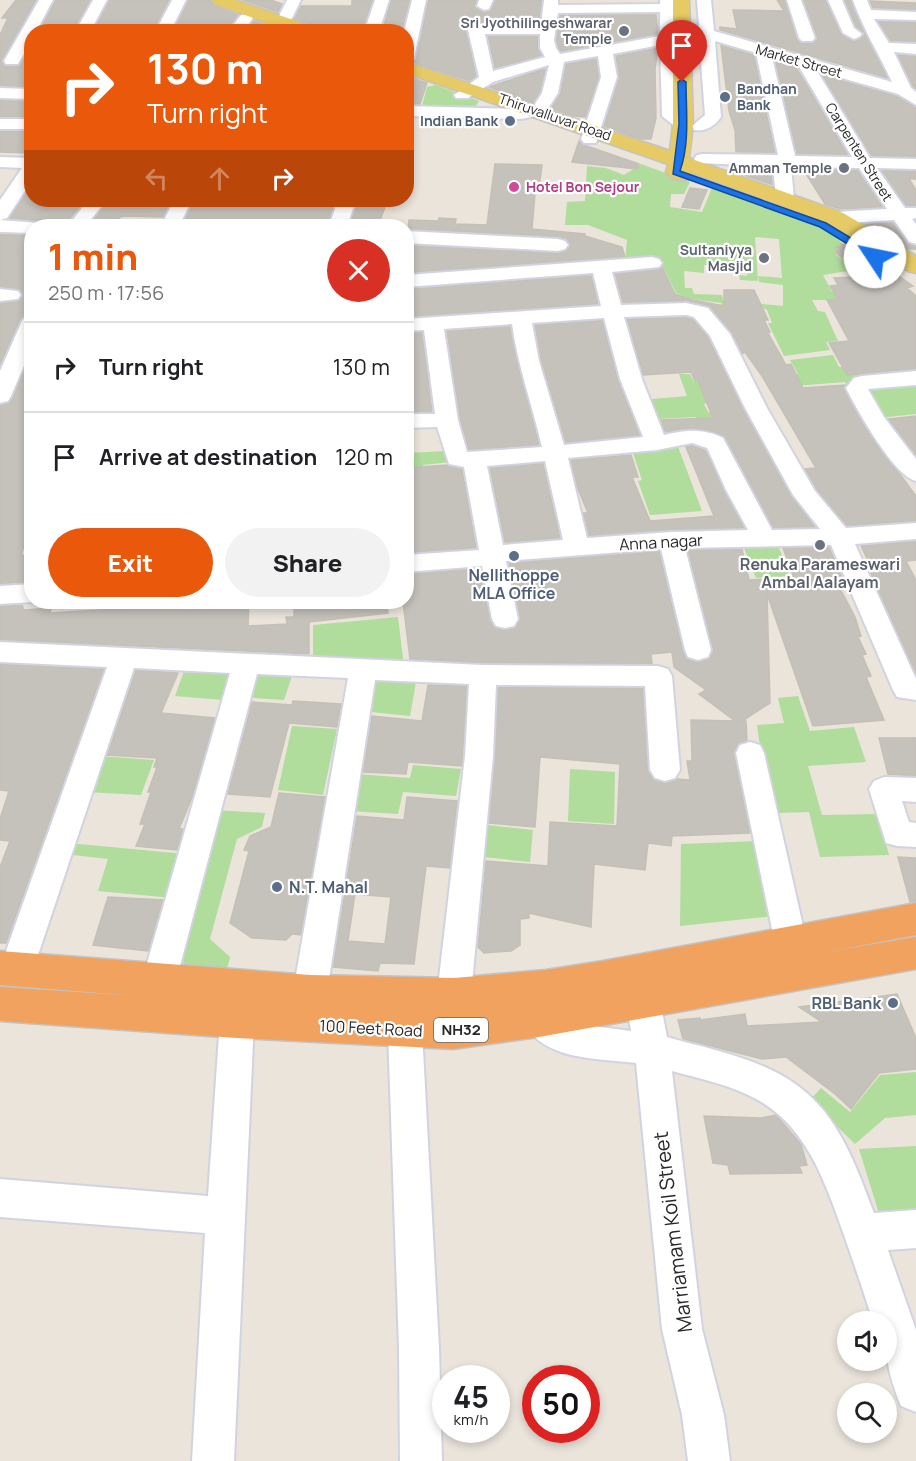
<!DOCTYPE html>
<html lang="en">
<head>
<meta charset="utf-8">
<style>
  :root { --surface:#fff; --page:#f2f2f2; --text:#202124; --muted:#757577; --line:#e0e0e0; --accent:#ea580c }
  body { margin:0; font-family:Manrope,sans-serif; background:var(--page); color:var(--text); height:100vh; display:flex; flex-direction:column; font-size:22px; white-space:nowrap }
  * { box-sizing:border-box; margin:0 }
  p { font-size:20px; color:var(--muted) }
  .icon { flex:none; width:33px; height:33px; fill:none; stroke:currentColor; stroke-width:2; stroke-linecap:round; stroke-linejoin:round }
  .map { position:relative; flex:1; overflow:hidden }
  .details { position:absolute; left:24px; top:219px; width:390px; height:390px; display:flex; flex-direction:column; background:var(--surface); border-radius:24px; box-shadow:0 3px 9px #0003 }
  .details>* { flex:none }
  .banner { position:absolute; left:24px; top:24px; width:390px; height:183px; border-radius:24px; box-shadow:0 3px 9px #0003; background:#ea580c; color:#fff; overflow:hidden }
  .buttons { position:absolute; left:837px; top:1311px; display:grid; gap:12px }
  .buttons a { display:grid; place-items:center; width:60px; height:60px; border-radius:50%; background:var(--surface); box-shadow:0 3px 9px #0003; font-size:30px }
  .speed { position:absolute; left:432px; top:1365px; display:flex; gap:12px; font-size:30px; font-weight:700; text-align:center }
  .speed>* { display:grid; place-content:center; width:78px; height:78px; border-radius:50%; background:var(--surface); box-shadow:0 3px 9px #0003; line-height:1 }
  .speed small { font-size:15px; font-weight:400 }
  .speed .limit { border:9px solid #d22; background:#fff; color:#111 }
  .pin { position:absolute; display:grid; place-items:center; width:51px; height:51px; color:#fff; margin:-62px -26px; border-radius:50% 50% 50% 0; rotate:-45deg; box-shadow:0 0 6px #0007 }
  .pin .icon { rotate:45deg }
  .me { position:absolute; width:66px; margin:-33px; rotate:304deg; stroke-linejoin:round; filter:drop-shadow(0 0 4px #0008) }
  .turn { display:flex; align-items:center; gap:21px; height:126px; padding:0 24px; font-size:27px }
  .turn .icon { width:78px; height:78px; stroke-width:2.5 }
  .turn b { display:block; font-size:42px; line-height:51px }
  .lanes { display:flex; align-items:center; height:57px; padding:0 24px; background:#0003; justify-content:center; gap:30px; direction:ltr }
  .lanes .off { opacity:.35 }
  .round { display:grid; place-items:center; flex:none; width:63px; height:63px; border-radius:32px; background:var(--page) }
  .summary { display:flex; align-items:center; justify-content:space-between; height:102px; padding:0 24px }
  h1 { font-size:36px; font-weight:800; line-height:45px; color:var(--accent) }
  .button { display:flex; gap:12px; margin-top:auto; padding:12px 24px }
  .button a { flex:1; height:69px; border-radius:36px; background:var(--accent); color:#fff; font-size:24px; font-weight:800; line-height:69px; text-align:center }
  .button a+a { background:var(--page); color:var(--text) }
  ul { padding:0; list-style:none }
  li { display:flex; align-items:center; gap:18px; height:90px; padding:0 24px; border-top:2px solid var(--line) }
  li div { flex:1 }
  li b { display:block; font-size:22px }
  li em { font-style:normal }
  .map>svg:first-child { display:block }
</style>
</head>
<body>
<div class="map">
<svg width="916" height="1461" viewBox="0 0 916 1461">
  <rect width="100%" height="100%" fill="#eae4db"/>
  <!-- green -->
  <path fill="#b0dc9c" d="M435,85l44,16 -6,9 -66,-1 1,-3h14l5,-19z
    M641,164l49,18 -6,12h-13l-1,13 32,5 10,-24 112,41 11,7 8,8 -8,3 6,4 -6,3 12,9 17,-5 3,10 -44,7 9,17 11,-1 -5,9h-26l6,11 7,1 13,29 -12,1 4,8 -46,6 -16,-33h4l-5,-13 -4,-2 -17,1 -3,-7 40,4v-21l-24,-3 -1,-6 24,2 -3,-39 -24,-2 3,44 -18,-1 -1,-5 8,1v-8l-43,-3v8l-20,-2 1,17h7l2,6 28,1 1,5 19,2 -19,6 -2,-5 -29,-4 -16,-6 -14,-28 -37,-2 2,-23 -39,-15h-23l2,-23 18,-1 2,-35 19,2 18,7z
    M833,355l6,12 15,-1 9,15 -13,10 -5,-9 -50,4 -6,-11 9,-1 -8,-14z
    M679,374h11l4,8h5l9,21 -4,1 4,8h3l5,11 -8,1 5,11 -11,1 -6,-19 -39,2 -16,-19 46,-4z
    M913,381l3,5v28l-38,4 -15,-32z
    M677,444l25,67 -52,4 -12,-34 4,-1 -11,-33z
    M448,451l3,11 -28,3 3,15 -19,-10 -1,-17z
    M778,545l12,31 -34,2 -12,-30z
    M398,617l6,50 -91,-3v-39z
    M186,666l48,3 -11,31 -48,-4z
    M249,669l45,1 -10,30 -43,-3z
    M368,673l49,3 -7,40 -49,-5z
    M798,696l12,35 44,-4 12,35 -58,4 14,49 56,-1 11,41 -69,2 -11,-45 -32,1 -15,-53 -5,-35 27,-2 -6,-25z
    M292,726l45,3 -14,66 -45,-5z
    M99,756l55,4 -13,35 -55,-3z
    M413,765l48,4 -5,27 -53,-4 -5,22 -48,-3 6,-37 54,4z
    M570,769l45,3 -1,52 -46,-3z
    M214,810l51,3 -3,14 -25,12 -27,100 20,18 -5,20 -33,-4 -16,-20z
    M477,824l56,6 -3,32 -56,-6z
    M759,841l15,75 -94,10 1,-82z
    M68,843l117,11 -12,44 -75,-7 10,-32 -44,-5z
    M916,1072v43l-31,3 -30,26 -45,-44 11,-12 29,24 30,-37z
    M916,1146v72l-35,2 -22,-71z"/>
  <!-- building -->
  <path fill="#c5c1bb" stroke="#c5c0b5" stroke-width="1.5" fill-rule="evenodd" d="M16,0h20l-34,62 4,4h12l14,-21v42l-32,-1v-51l8,-17h-6z
    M55,0h35l-17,32h-34z
    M109,0h60l-16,31h-60z
    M188,0h22l3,6 25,9 -10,14 -20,-2 -6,5 -29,-1z
    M243,0h28l11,4 -4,8z
    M352,0h21l-11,32h-42l-3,-6 -23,-8 7,-12h51z
    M391,0h19l-8,32h-20z
    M428,0h49l-2,7 9,5 7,-2 4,-10h47l-3,23 -68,2 -5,3 10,48 -6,5 -58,-19 4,-4z
    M777,0h8l12,40 5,3h10l5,-6 -14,-37h23l15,34 14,7 9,-7 -8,-7 -12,-27h7l37,78 -168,-48v-3l17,2 -4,-19 51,1z
    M870,1l46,2v7l-43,-2z
    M656,14l2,20 -97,18 -3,-5 -2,-7 4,-25z
    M254,21l30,11 -37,-2z
    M878,21l38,1v20l-26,-1z
    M488,36h50v12l4,8 -47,12z
    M721,45l33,10 21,98 -39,-1 -1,-22 -6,-19z
    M658,48l-3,22 1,48 -5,21h-11l-36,-13 15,-48 -3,-22z
    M898,55l18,1v33l-3,-2z
    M596,59l3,18 -13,40 -13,-1 -22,-8 9,-15 6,-29z
    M775,60l21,7 52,88 -51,-1z
    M546,68l-6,24 -7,11 -44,-16z
    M822,75l75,21 19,11v50l-45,-1z
    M406,76l21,7 -7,21h-14z
    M0,100l32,1v16h-32z
    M0,131h32v22l-32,-1z
    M579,141l5,4 55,19 -2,5 -65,-7z
    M495,164l47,1 -2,16h-4l-4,48 53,5v2l37,11 3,10 -219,16v-28l152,8 9,-3 3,-6 -4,-5 -8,-2 -150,-8 1,-9 29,1 1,-3 17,1 -1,5 32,1z
    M734,167l37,1 2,17 -40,-14z
    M803,169l55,1 25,37 -43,2 -15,-5z
    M881,170l35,1v8h-7l7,11v16h-10z
    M32,185v15h54l-23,26h-20l-4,-5 -30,-3z
    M690,188l17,2 -8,19 -17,-2z
    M108,200h228l-9,26 -145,-2 8,-17 -3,-5 -7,-2 -10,3 -7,14 -38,-1 -5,1 -5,7 -24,-1z
    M357,205l28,2 -7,19h-29z
    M893,222l14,21 9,3v3h-8l-42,-25z
    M0,234l32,1v78l-8,2 -4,5 -20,45v-62l18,-2 5,-6 -5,-6 -18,-2z
    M854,241l15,9 -6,1 50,35 -6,2 9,8v73l-69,6 -18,-32 20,-2 -22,-41 11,-1 -8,-13 8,-1 -4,-7 24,-1 -6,-5 6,-2 -22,-17 6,-2h-5l-1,-4z
    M662,267l13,27 18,6 31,6v-16h30l14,30h-4l6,12 -2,1 18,32 5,-1 12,24 42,-3 -1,4 21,38 51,69v25l-69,5 -30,-36 -12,-21 11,-1 -54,-92 -17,-24 -3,2 -10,-21 -22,-26 -24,-6 -63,2 -8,-29z
    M591,275l7,29 -192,13v-28z
    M686,317l7,2 15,18 35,72 48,87 24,31 -42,1 -49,-92 -30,-7 -29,3 -4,-12 52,-2 -15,-37h-3l-4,-9 -48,3 -16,-56z
    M602,320l16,60 22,55 -74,8 -25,-83 -6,-35z
    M510,326l29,119 -70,5 -9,-30 -13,-89z
    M422,332l10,80h-26v-79z
    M32,354v163l-11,39 9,-3 -5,29 -25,2v-179l10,-3z
    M916,416v39l-28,-36z
    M692,445l13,5 39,78 -155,8 -6,-23h5l-12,-29 -5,-24 60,-5 7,22h-6l18,44 64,-5 -28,-69z
    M543,463l17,75 -55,5 -15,-75z
    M448,465l14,4 14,79 -70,5v-85z
    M916,541v19l-10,1 10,19v94l-47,-104 3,-1 -11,-23z
    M829,547l12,29 -7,1 21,40 6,19 -3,1 8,17 -4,1 9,21 -5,1 18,43 -71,6 -46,-132 3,109 -28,18h4l1,20 -9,3 -4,9 16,80 -78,3 -1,10 -23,-3 -3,27 -51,-6 -3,63 -62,-14v5l-9,1v26l-9,6 -27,2 -6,-6 8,-86 62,5 2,-44 67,4 3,-62 -80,-7 -5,70 -46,-4 9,-136 145,1 5,82 5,9 11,4 13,-4 13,1 -3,-19h5l-1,-41 44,1 -36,-27 7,-4 -32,-23 -2,-15 -21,2 1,10 -169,-1 -73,-4 -7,-57h3v-28l74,-6 10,52 6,8 9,2 11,-3 4,-8 -11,-56 150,-12 24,100 4,8 12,3 10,-3 4,-10 -25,-99 54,-1 7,31 45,-2 -11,-30z
    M162,602h87l-1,24 39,-2 -1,-7h8v-15h93l1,11 -79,9v32l-309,-14v-34l22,-1 2,5 27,-2 -1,5 112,-7z
    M0,664l104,5 -98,274h-6v-76l10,-26 -10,-1v-21l9,-28 -9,-1z
    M136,670l42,3 -17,40 54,5 -22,77 -14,34h4l-6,21 -41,-4 9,-22h-5l11,-32h-3l9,-25h-3l3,-9 -50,-3z
    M428,685l39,1 -5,80 -54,-4 -2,12 -43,-2 9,-56 50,5z
    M293,701l48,3 -4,23 -48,-4 -19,74 -42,-3 24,-92 40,3z
    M879,738h37v38l-28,-2z
    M279,793l46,4 -24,138 -9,-1 -6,6 -34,-2 -22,-15 19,-72 -5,-1 6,-14 21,-9z
    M407,797l50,4 -7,67 -24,-2 -12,98 -34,-1 -2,8 -45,-4 24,-151 47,4zM355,894l36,3 -6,47 -37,-3z
    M898,857l18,1v43l-6,1z
    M108,897l55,3 -15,51 -55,-6z
    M897,994l19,44v31l-37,4 -28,36 -16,-15 -49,-37 -24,2 -79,-20 -5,-19 22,-2v2l45,-6 2,12 75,-4 -23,-15z
    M776,1115l25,29 6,21 -8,1 3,7 -72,1 -2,-9 -15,-2 -9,-47 57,2z"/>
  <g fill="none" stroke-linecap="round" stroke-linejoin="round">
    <defs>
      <path id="minor" d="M39,0h14l-17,32h-4v8l-14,24h-12l-2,-3z
        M93,0h14l-17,32h-15z
        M172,0h14l-16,32h-15z
        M287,0h14l-11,22 -7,4 -7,-4z
        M375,0h14l-10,32h-15z
        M412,0h14l-12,58 -8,5v-31h-2z
        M479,0h14l-4,9 -5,1 -7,-4z
        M544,0h14v5l102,-1v-4h14l4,114 13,10 -2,4h-12l-15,-12 -2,-71 -47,9 4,23 -21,66h-12l-3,-4 20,-62 -3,-21 -34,6 -6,31 -14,22 -24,4 -114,-3v-10l114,3 13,-2 9,-14 7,-28 -56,17 -25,16h-12l-2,-3 25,-18 -11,-47 3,-3 70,-2zM660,12v24l-100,18 -4,-6 -2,-8 4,-27zM485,34h55v14l5,9 -52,14z
        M697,0h14l3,31 178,51c-13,-28 -29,-53 -39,-82h14l4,10 45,2v8l-42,-1 15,24 27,1v10l-22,-2 17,36 5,4v13l-18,-11 -81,-23 53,87 46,1v10l-39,-1 28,40h11v10l-4,1 4,5v20l-7,-2 -15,-22 -59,4 -7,-2 -2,-4 2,-4 7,-2 52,-3 -28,-41 -68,-1 3,31 -3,4h-12l-3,-4 -3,-32 -76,-3 -3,-4 3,-4 6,-1 75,1 -22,-102 -41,-12 6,76c-6,9 -16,15 -27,13l-2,-4 13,-11 -6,-79 -9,-3 -3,-3 3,-3 9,-1zM772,57l26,8 54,92 -57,-1z
        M787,0h14l14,38 -3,3h-10l-3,-3z
        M828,0h14l12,28 8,6 -3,3 -5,2 -11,-6z
        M246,14l7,4 -10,14h-15l13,-17z
        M0,88l32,1v10l-32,-1z
        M0,119h32v10h-32z
        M0,157l32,1v22l-25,38 -7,2v-20l22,-32 -22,-1z
        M88,200h18l-20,26h-18z
        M338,200h18l-9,26h-18z
        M179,202l7,2 2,4 -9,18h-18l11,-22z
        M0,220l39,3 2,3h-9v7l-32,-1z
        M406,231l152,8 7,2 3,4 -3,4 -7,2 -152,-8z
        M652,257l7,2 3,4 -3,4 -47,5 9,33 65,-2 22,5 22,26 37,74 48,83 31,37 70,-5v16l-61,5 61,135v21l-19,-3 -4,-7 -62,-145 -146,3 26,102 -3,7 -10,3 -10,-3 -3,-7 -24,-101 -155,12 12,58 -4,7 -9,2 -9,-2 -4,-7 -10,-53 -76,6v-17l73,-5 -15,-83 -15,-3 -12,-37 -31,1v-14h29l-11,-84 -18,1v-12l195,-13 -8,-33 -187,14v-12zM686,315l8,2 16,19 35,72 48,87 27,34 -48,1 -49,-92c-21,-10 -37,-8 -59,-3l-22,-56 -18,-62zM604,318l16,61 23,58 -79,8 -25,-84 -7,-38zM512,324c6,43 20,80 30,123l-75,5 -9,-32 -14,-91zM692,443l15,5 2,4 17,38 22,40 -77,2 -84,6 -19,-80 89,-8zM545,461l18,79 -60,5 -16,-79z
        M0,289l18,2 3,4 -3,4 -18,2z
        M32,315v32l-21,49 -3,5 -8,2v-32l22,-50 3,-4z
        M916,371v14l-48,4 16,28 32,42v22c-22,-5 -59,-71 -70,-93l8,-10 8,-2z
        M32,584l1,18 -33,2v-18z
        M0,642l483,23 175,1 10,3 4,7 8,94 -5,8 -10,3 -10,-3 -5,-8 -5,-84 -149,-1 -3,71 -22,239 -5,11 -12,4 -12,-4 -5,-11 28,-239 4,-72 -94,-4 -48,312 -5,11 -12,4 -12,-4 -5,-11 55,-314 -91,-4 -81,307 -5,10 -12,5 -12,-5 -5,-10 88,-308 -96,-5 -101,302 -5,10 -12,5 -12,-5 -4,-12 107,-301 -107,-5z
        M750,742l10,3 4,8 43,191 -4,10 -12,4 -12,-4 -4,-10 -39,-191 4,-8z
        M884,777l32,1v24l-14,-1 7,21 7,1v24l-19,-1 -11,-3 -17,-54 5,-8z
        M643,986l12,4 5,11 7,36c49,14 110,24 147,63 30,30 45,74 60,113l42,-3v38l-28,2 28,80v82l-15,-6c-14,-35 -15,-48 -15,-84h-13c-9,-30 -19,-58 -29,-87 -18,-50 -36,-107 -86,-135 -27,-15 -57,-21 -86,-29l30,258 22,86 6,46h-42l-6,-46 -20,-86 -26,-266c-40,-5 -95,-2 -114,-44l5,-11 12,-4 12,4 19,15 61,8 -5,-30 5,-11z
        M237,1005l12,4 5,11 -20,441h-42l13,-228 -205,-16v-38l208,17 12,-176 5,-11z
        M405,1015l12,5 5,11 17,317 3,113h-42l-1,-113 -11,-317 5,-11z"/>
      <path id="major" d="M212,0h24l80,28 2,4h-26l-78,-28z
        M673,0h16l4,124 -4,34 154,55 73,43v17l-8,-2 -81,-48 -134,-50 1,2 -3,4c-9,3 -20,1 -25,-7l2,-8 -262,-91v-11l264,89 3,-27z"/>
      <path id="highway" d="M916,903v32l-84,16 84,-14v32l-377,68 -86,12 -216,-11 -237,-17v-34l139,9 -139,-11v-34l310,24 144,3 92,-8 57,-9z"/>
    </defs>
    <!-- minor casing -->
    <use href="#minor" stroke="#d1d3e0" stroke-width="4"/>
    <!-- major casing -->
    <use href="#major" stroke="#c3c3c3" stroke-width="3"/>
    <!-- highway casing -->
    <use href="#highway" stroke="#c3c3c3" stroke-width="3"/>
    <!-- minor -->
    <use href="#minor" fill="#fff" fill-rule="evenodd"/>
    <!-- major -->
    <use href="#major" fill="#e5ca65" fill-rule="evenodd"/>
    <!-- highway -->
    <use href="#highway" fill="#f1a25f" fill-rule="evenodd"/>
  </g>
  <!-- route -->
  <path fill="#1a73e8" stroke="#114b97" stroke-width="1.5" d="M682,79l4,3c0,29 4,61 -6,89l146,52 53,32v4h-7l-52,-32 -147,-53 6,-50 -1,-42z"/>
  <!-- markers -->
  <g fill="#6b7280" stroke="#fff" stroke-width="2">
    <circle cx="624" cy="31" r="6"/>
    <circle cx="844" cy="168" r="6"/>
    <circle cx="764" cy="258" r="6"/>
    <circle cx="820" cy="545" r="6"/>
  </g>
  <g fill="#5c6f8a" stroke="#fff" stroke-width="2">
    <circle cx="725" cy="97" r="6"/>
    <circle cx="510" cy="121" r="6"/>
    <circle cx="514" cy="556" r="6"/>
    <circle cx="277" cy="887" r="6"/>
    <circle cx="893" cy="1003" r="6"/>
  </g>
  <circle fill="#d1479c" stroke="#fff" stroke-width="2" cx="514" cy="187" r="6"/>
  <g text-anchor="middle" stroke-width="4.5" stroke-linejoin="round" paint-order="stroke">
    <!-- far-worship labels -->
    <g font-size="14" font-weight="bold" fill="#5b616d" stroke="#fff" text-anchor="end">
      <text x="612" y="28">Sri Jyothilingeshwarar<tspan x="612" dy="16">Temple</tspan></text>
      <text x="832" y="173">Amman Temple</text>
      <text x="752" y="255">Sultaniyya<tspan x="752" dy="16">Masjid</tspan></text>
    </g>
    <!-- far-street labels -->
    <g font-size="14" fill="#282828" stroke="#fff">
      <text transform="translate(799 61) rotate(16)" y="5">Market Street</text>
      <text transform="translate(555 117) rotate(19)" y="5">Thiruvalluvar Road</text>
      <text transform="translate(859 152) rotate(58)" y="5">Carpenten Street</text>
    </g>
    <!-- far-service labels -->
    <g font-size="14" font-weight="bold" fill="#4e5e75" stroke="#fff" text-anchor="start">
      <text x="737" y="94">Bandhan<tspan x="737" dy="16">Bank</tspan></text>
      <text x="498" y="126" text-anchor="end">Indian Bank</text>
    </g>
    <!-- far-hotel labels -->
    <g font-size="14" font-weight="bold" fill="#b23c85" stroke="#fff" text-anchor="start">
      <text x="526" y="192">Hotel Bon Sejour</text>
    </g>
    <!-- shield labels -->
    <rect fill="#fff" stroke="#686868" stroke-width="1.5" x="434" y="1018" width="54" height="24" rx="4.5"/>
    <g font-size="15" font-weight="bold" fill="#282828">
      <text x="461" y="1035">NH32</text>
    </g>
    <!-- street labels -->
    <g font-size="16" fill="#282828" stroke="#fff">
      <text transform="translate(661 542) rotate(-3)" y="6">Anna nagar</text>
      <text transform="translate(371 1028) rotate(3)" y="6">100 Feet Road</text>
    </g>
    <!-- worship labels -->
    <g font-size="16" font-weight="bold" fill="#5b616d" stroke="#fff">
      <text x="820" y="570">Renuka Parameswari<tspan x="820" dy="18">Ambal Aalayam</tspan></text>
    </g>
    <!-- service labels -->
    <g font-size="16" font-weight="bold" fill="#4e5e75" stroke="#fff">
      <text x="514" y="581">Nellithoppe<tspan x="514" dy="18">MLA Office</tspan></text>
      <text x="289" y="893" text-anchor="start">N.T. Mahal</text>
      <text x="881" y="1009" text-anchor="end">RBL Bank</text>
    </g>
    <!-- near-street labels -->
    <g font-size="20" fill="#282828" stroke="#fff">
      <text transform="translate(673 1232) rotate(-97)" y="7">Marriamam Koil Street</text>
    </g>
  </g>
</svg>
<div class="buttons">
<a><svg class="icon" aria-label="sound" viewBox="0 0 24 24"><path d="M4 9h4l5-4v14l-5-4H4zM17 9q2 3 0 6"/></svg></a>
<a><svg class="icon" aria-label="search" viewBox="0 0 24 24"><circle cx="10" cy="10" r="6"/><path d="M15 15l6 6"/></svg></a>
</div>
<div class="speed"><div>45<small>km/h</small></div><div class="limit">50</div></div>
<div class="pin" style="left:682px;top:82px;background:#d93025"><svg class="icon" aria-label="arrive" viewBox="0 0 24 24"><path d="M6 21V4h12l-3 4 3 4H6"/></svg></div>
<svg class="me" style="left:875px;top:257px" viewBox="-20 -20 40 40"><circle r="19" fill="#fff"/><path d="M0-13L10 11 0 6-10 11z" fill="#1a73e8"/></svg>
<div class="banner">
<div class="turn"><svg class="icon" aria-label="right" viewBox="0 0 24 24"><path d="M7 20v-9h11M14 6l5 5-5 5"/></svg><div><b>130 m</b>Turn right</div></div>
<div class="lanes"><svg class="icon off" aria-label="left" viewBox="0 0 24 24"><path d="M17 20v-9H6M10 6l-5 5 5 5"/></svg><svg class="icon off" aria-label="ahead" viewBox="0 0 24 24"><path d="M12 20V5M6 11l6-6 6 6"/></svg><svg class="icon" aria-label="right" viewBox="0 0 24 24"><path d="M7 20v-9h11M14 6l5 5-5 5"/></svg></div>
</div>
<section class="details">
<div class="summary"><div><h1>1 min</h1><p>250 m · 17:56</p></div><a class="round" style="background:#d93025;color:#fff"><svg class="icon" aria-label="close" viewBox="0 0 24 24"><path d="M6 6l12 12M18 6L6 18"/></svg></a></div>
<ul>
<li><svg class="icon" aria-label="right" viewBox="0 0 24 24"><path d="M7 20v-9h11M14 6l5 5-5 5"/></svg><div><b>Turn right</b></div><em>130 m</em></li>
<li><svg class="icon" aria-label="arrive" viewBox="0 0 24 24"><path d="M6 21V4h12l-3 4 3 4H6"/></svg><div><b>Arrive at destination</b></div><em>120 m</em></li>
</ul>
<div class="button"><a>Exit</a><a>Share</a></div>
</section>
</div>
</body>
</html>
